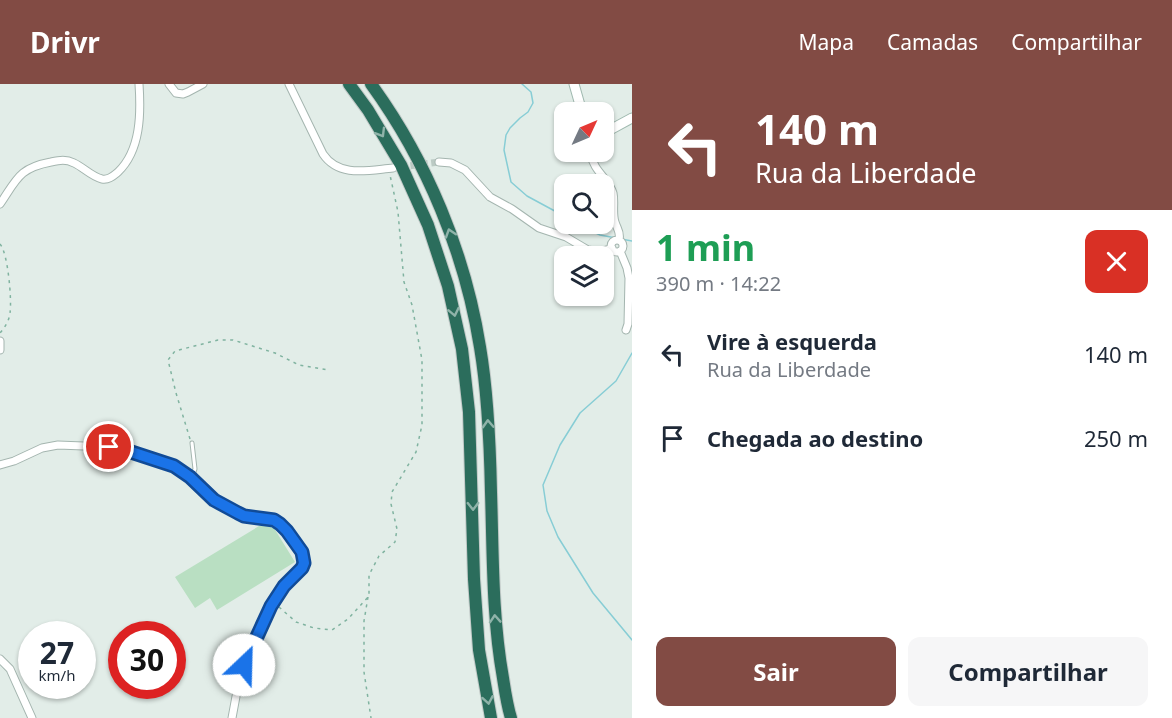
<!DOCTYPE html>
<html lang="pt">
<head>
<meta charset="utf-8">
<style>
  :root { --surface:#fff; --page:#f6f6f7; --text:#1f2937; --muted:#747a83; --accent:#824b44 }
  body { margin:0; font-family:"Noto Sans",sans-serif; background:var(--page); color:var(--text); height:100vh; display:flex; flex-direction:column; font-size:22px; white-space:nowrap }
  * { box-sizing:border-box; margin:0 }
  p { font-size:20px; color:var(--muted) }
  .icon { flex:none; width:33px; height:33px; fill:none; stroke:currentColor; stroke-width:2; stroke-linecap:round; stroke-linejoin:round }
  .map { position:relative; flex:1; overflow:hidden }
  .sheet { display:flex; flex-direction:column; background:var(--surface); width:540px }
  .sheet>* { flex:none }
  .guide { background:#824b44; color:#fff; overflow:hidden }
  .needle { width:39px; rotate:46deg }
  .fabs { position:absolute; left:554px; top:18px; display:grid; gap:12px }
  .fabs a { display:grid; place-items:center; width:60px; height:60px; border-radius:12px; background:var(--surface); box-shadow:0 2px 4px #0004; font-size:30px }
  .speed { position:absolute; left:18px; top:537px; display:flex; gap:12px; font-size:30px; font-weight:700; text-align:center }
  .speed>* { display:grid; place-content:center; width:78px; height:78px; border-radius:50%; background:var(--surface); box-shadow:0 2px 4px #0004; line-height:1 }
  .speed small { font-size:15px; font-weight:400 }
  .speed .limit { border:9px solid #d22; background:#fff; color:#111 }
  .pin { position:absolute; display:grid; place-items:center; width:51px; height:51px; color:#fff; margin:-26px; border:3px solid #fff; border-radius:50%; box-shadow:0 2px 6px #0007 }
  .me { position:absolute; width:66px; margin:-33px; rotate:24deg; stroke-linejoin:round; filter:drop-shadow(0 0 4px #0008) }
  .turn { display:flex; align-items:center; gap:21px; height:126px; padding:0 24px; font-size:27px }
  .turn .icon { width:78px; height:78px; stroke-width:2.5 }
  .turn b { display:block; font-size:42px; line-height:51px }
  .round { display:grid; place-items:center; flex:none; width:63px; height:63px; border-radius:12px; background:var(--page) }
  .headline { display:flex; align-items:center; justify-content:space-between; height:102px; padding:0 24px }
  h1 { font-size:36px; font-weight:700; line-height:45px; color:#1e9e55 }
  .button { display:flex; gap:12px; margin-top:auto; padding:12px 24px }
  .button a { flex:1; height:69px; border-radius:12px; background:var(--accent); color:#fff; font-size:24px; font-weight:700; line-height:69px; text-align:center }
  .button a+a { background:var(--page); color:var(--text) }
  ul { padding:0; list-style:none }
  li { display:flex; align-items:center; gap:18px; height:84px; padding:0 24px }
  li div { flex:1 }
  li b { display:block; font-size:22px }
  li em { font-style:normal }
  header { display:flex; align-items:center; gap:36px; box-sizing:border-box; height:84px; padding:0 30px; background:var(--accent); color:#fff }
  header strong { font-size:28px }
  nav { display:flex; gap:33px; margin-inline-start:auto; font-size:21px }
  main { display:flex; flex:1; min-height:0 }
  .map>svg:first-child { display:block }
</style>
</head>
<body>
<header>
<strong>Drivr</strong>
<nav><a>Mapa</a><a>Camadas</a><a>Compartilhar</a></nav>
</header>
<main>
<div class="map">
<svg width="632" height="634" viewBox="0 0 632 634">
  <rect width="100%" height="100%" fill="#e2ede8"/>
  <!-- green -->
  <path fill="#b9dfc2" d="M269,436l26,42 -78,48 -7,-12 -15,10 -20,-31z"/>
  <g fill="none" stroke-linecap="round" stroke-linejoin="round">
    <!-- stream -->
    <path stroke="#87cdd5" stroke-width="1.5" d="M522,0l9,8 2,11 -5,9 -8,6 -10,10 -4,7 -2,15 7,32 16,14 37,20
      M577,140l23,11 16,3
      M621,155l11,2
      M632,269l-16,28 -36,32 -20,32 -17,40 4,26 11,26 35,56 39,47"/>
    <!-- street-tunnel -->
    <path stroke="#bbcac4" stroke-width="7" stroke-dasharray="7 3.5" stroke-linecap="butt" d="M400,83l39,-5"/>
    <defs>
      <path id="lane" d="M192,359l3,26 -3,8"/>
      <path id="street" d="M169,0l7,9 7,1 5,-2 15,-8
        M289,0l34,70c16,24 46,16 70,14
        M590,68c4,21 18,25 23,41 2,9 -1,20 2,29 2,7 6,10 4,18
        M439,78l12,1 14,7 25,27 22,12 27,19 27,9 22,13 13,2 11,-4
        M0,120c17,-25 19,-36 51,-42 9,-2 15,-3 23,1 9,4 18,14 28,16 7,1 11,-3 16,-7 23,-22 23,-59 21,-88
        M611 162a6 6 0 1 1 12 0a6 6 0 1 1-12 0Z
        M620,167l7,17 2,10 -1,46 -2,6
        M0,257v9
        M0,381l14,-4 28,-13 16,-3 51,2 13,2 52,17 9,5 31,29 24,13 6,3 30,4 6,4 7,7 15,21c2,6 3,10 0,16l-24,28 -14,24 -24,55 -8,43
        M0,575l10,10 22,49"/>
      <path id="secondary" d="M574,0l8,28
        M603,47h5l24,-13"/>
      <path id="highway" d="M349,0l19,26 33,55 27,60 20,61 14,63 7,63 5,167 5,71 12,68
        M371,0c56,77 94,169 109,263 8,47 10,96 11,145 2,62 1,124 12,186 2,13 4,27 8,40"/>
    </defs>
    <!-- lane casing -->
    <use href="#lane" stroke="#a4b5af" stroke-width="5"/>
    <!-- street casing -->
    <use href="#street" stroke="#a4b5af" stroke-width="9"/>
    <!-- secondary casing -->
    <use href="#secondary" stroke="#9fb9af" stroke-width="11"/>
    <!-- highway casing -->
    <use href="#highway" stroke="#c1c9c7" stroke-width="14"/>
    <!-- path -->
    <path stroke="#80b3a0" stroke-width="1.5" stroke-dasharray="3 4.5" stroke-linecap="butt" d="M0,160c8,9 12,56 10,69 -1,8 -5,14 -10,20
      M190,355l-14,-46 -8,-33 7,-9 43,-11h15l42,13 24,12 30,5
      M368,513l-4,24v51l7,46
      M279,523l17,15 18,6 18,2 16,-11 21,-23v-21l10,-19 16,-14 2,-13 -6,-25 1,-12 24,-40 6,-27v-65l-10,-55 -8,-23 -6,-70 -8,-37"/>
    <!-- lane -->
    <use href="#lane" stroke="#fff" stroke-width="3"/>
    <!-- street -->
    <use href="#street" stroke="#fff" stroke-width="7"/>
    <!-- secondary -->
    <use href="#secondary" stroke="#fff" stroke-width="9"/>
    <!-- highway -->
    <use href="#highway" stroke="#2b6d5c" stroke-width="12"/>
  </g>
  <!-- one-way arrows -->
  <defs><path id="oneway-chevron" d="M-2-3.5L2.5 0L-2 3.5" fill="none" stroke-width="1.6" stroke-linecap="round" stroke-linejoin="round" transform="scale(1.5)"/></defs>
  <g stroke="#8fb3a9">
    <use href="#oneway-chevron" transform="translate(381 49) rotate(59)"/>
    <use href="#oneway-chevron" transform="translate(450 149) rotate(-108)"/>
    <use href="#oneway-chevron" transform="translate(454 228) rotate(78)"/>
    <use href="#oneway-chevron" transform="translate(488 340) rotate(-93)"/>
    <use href="#oneway-chevron" transform="translate(473 422) rotate(89)"/>
    <use href="#oneway-chevron" transform="translate(495 535) rotate(-94)"/>
    <use href="#oneway-chevron" transform="translate(488 616) rotate(80)"/>
  </g>
  <g fill="none" stroke-linecap="round" stroke-linejoin="round">
    <defs>
      <path id="route" d="M109,363l13,2 52,17 16,11 24,23 24,13 6,3 30,4 6,4 7,7 15,21 2,11 -2,5 -18,18 -13,20 -27,59"/>
    </defs>
    <!-- route casing -->
    <use href="#route" stroke="#114b97" stroke-width="15"/>
    <!-- route -->
    <use href="#route" stroke="#1a73e8" stroke-width="10"/>
  </g>
</svg>
<div class="fabs">
<a><svg class="needle" viewBox="-14 -14 28 28"><path d="M0-13l5 13h-10z" fill="#e53935"/><path d="M0 13l5-13h-10z" fill="#747a83"/></svg></a>
<a><svg class="icon" aria-label="search" viewBox="0 0 24 24"><circle cx="10" cy="10" r="6"/><path d="M15 15l6 6"/></svg></a>
<a><svg class="icon" aria-label="layers" viewBox="0 0 24 24"><path d="M12 4l9 5-9 5-9-5zM3 14l9 5 9-5"/></svg></a>
</div>
<div class="speed"><div>27<small>km/h</small></div><div class="limit">30</div></div>
<div class="pin" style="left:109px;top:363px;background:#d93025"><svg class="icon" aria-label="arrive" viewBox="0 0 24 24"><path d="M6 21V4h12l-3 4 3 4H6"/></svg></div>
<svg class="me" style="left:244px;top:581px" viewBox="-20 -20 40 40"><circle r="19" fill="#fff"/><path d="M0-13L10 11 0 6-10 11z" fill="#1a73e8"/></svg>
</div>
<section class="sheet">
<div class="guide">
<div class="turn"><svg class="icon" aria-label="left" viewBox="0 0 24 24"><path d="M17 20v-9H6M10 6l-5 5 5 5"/></svg><div><b>140 m</b>Rua da Liberdade</div></div>
</div>
<div class="headline"><div><h1>1 min</h1><p>390 m · 14:22</p></div><a class="round" style="background:#d93025;color:#fff"><svg class="icon" aria-label="close" viewBox="0 0 24 24"><path d="M6 6l12 12M18 6L6 18"/></svg></a></div>
<ul>
<li><svg class="icon" aria-label="left" viewBox="0 0 24 24"><path d="M17 20v-9H6M10 6l-5 5 5 5"/></svg><div><b>Vire à esquerda</b><p>Rua da Liberdade</p></div><em>140 m</em></li>
<li><svg class="icon" aria-label="arrive" viewBox="0 0 24 24"><path d="M6 21V4h12l-3 4 3 4H6"/></svg><div><b>Chegada ao destino</b></div><em>250 m</em></li>
</ul>
<div class="button"><a>Sair</a><a>Compartilhar</a></div>
</section>
</main>
</body>
</html>
